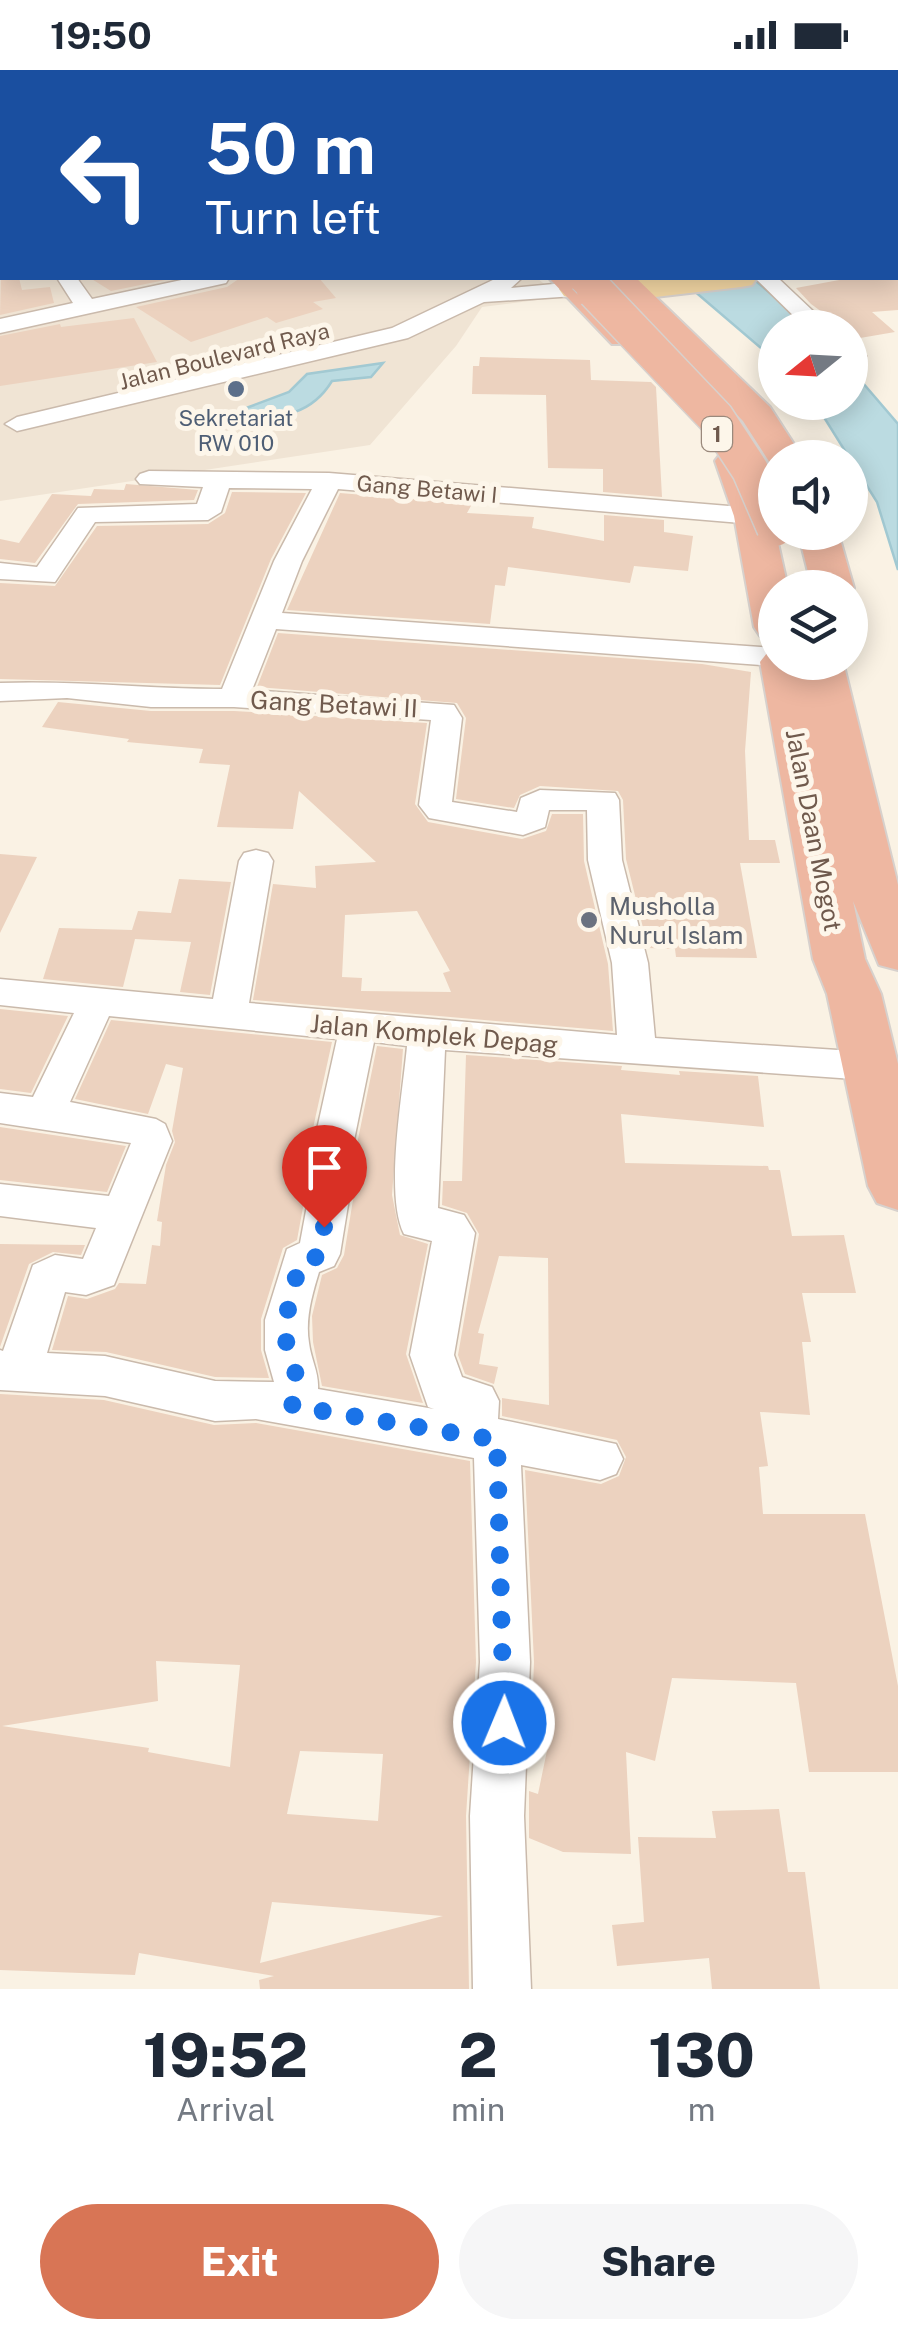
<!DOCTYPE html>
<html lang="en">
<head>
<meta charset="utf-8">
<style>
  :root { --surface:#fff; --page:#f6f6f7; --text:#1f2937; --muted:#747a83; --accent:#d87555 }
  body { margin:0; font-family:"Public Sans",sans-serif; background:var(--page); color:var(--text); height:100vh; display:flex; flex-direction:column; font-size:38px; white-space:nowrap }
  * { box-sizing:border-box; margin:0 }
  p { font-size:32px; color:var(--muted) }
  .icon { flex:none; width:55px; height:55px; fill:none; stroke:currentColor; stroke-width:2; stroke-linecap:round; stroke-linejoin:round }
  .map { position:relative; height:1919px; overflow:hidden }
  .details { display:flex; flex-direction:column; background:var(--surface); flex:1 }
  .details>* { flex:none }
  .banner { position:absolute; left:0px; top:0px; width:900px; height:210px; box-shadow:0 5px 25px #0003; background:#1a4fa0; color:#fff; overflow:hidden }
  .needle { width:65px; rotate:252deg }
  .buttons { position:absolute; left:758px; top:240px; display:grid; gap:20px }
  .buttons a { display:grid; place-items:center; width:110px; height:110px; border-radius:50%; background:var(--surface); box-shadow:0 5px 25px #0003; font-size:50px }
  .pin { position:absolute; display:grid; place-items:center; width:85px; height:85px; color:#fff; margin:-102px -42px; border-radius:50% 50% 50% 0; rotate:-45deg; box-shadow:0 0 10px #0007 }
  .pin .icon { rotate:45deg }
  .me { position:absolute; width:110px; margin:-55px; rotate:1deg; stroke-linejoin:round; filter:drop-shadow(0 0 8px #0008) }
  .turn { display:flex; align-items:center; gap:35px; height:210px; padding:0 40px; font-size:45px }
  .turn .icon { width:130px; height:130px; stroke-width:2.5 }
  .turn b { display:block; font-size:70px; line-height:85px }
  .eta { display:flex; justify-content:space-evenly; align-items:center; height:170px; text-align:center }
  .eta b { font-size:60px; font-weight:800; line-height:70px }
  .primary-button { display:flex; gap:20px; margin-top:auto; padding:20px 40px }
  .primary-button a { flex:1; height:115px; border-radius:60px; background:var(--accent); color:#fff; font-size:40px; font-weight:800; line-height:115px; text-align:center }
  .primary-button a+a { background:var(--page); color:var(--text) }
  .status { display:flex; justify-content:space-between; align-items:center; height:70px; padding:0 50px; background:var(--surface); direction:ltr }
  .status svg { height:28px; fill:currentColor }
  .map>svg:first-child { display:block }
</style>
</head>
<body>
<div class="status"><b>19:50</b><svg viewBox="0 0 49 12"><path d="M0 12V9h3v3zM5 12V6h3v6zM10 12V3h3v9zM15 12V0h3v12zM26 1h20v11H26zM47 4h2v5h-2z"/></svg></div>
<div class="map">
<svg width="898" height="1919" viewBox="0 0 898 1919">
  <rect width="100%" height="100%" fill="#faf2e4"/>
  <!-- residential -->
  <path fill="#f0e4d4" d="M0,46l2,162h535l23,19 -78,10 -26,39 -86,99 -370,56z"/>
  <!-- water -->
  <path fill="#bbdbe1" stroke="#a2c9d2" stroke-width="2.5" d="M679,208h73l59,49 -36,1v32z
    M383,293l-12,14 -39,4c-22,36 -53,36 -92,38l-2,-8 51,-19 18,-18z
    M850,298l48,56v146l-21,-68 -62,-99 35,-1z"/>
  <!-- building -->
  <path fill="#ecd2bf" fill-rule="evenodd" d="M2,171v37h17l3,12 28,-3 4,16 -54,12z
    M90,208h85l-64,13z
    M240,208h79l17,20 -23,4 10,7 -47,14 -9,-6 -76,25 -55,-35 91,-20z
    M850,208h48v32l-26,2 23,20 -35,6 -9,-4 -1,-6h-6l-33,-24 -15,-16z
    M134,248l23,44 -157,24v-50l60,-12 1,3z
    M480,287l110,3 1,20 60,2 5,5 6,110 -59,-5v-23l-55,-1 -2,-73 -74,-1 1,-28h6z
    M126,414l72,6 -4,10 -116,4 -43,59 -35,-4v-20l19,4 33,-49 39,2 3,-7 30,1z
    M232,422l74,1 -35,66 -51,126 -220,-6v-96l55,3 42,-60 111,-2 17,-11z
    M340,423l132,11 -5,9 67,4 -2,11 72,13v-26l60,5v12l29,4 -5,35 -54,-5 -4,17 -122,-16 -3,19 -10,-1 -5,39 -203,-14z
    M278,563l424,31 49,8 -6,79 4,89h26l5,23h-40l17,95 -81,-1 -1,-8 -27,-1 -22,-89 -3,-59 -5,-9 -78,-5 -20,9 -6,13 -58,-9 10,-81 -9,-15 -200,-16z
    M58,632l93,9h83l193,12 -12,81 13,18 94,17 24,-8 6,-17h31l1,47 24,103 5,67 -360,-31 20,-116 43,4 -1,-22 61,-4 -77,-71 -6,38 -76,-2 13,-62 -31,-2 4,-14 -76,-7 2,-3 -87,-12zM417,841l33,60 -7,2 8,19 -90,-1 1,-13 -20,-1 3,-62z
    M0,784l37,3 -37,76z
    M179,809l52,3 -21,113 -30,-3 11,-50 -56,-3 -12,48 -80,-8 16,-51 73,2 6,-19 33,2z
    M0,939l68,7 -37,77 -31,-4z
    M111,950l221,22 -26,118 4,9 -13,71 -14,8 -22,71v31l8,28 -54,-1 -109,-25 -54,-2 16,-54 19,3 28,-10 4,-6 27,1 6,-39 8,1 2,-24 -5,-1 9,-56 9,-23 -3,-11 11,-63 -17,-4 -18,50 -73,-15z
    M377,976l26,3 -11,146 8,40 28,9 -22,110 17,49 -101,-17 -9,-44 -1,-26 10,-41 15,-7 7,-13 14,-86 -4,-10z
    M466,985l156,11 -1,4 59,5 -1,-4 79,5 6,51 -143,-13 4,49 143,3 1,4h11l12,66 52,-1 12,58h-54l9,49h-9l8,73 -50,-3 8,54 -9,1 4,47h102l33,172v86h-89l-13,-89 -124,-5 -17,83 -29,-9 5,102 -68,-2 -34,-14v-47l9,3 11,-53 -18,-2 3,-77 -9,-192 76,14 18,-8 7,-19 -9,-17 -115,-24v-18l47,7 -1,-147 -49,-2 -21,77 6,1 -5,30 19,3 -4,17 -29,-10 -7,-19 21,-121 -12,-21 -25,-8 1,-24h19z
    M0,1057l126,19 -19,46 -107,-12z
    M0,1174l85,1 -4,10 -28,-3 -24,12 -29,83z
    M0,1324l104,6 110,25 42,-2 214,38 6,201 -10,154 3,173h-209l-1,-9 15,-4 -135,-23 -4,22 -135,-5zM156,1591l84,4 -10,102 -82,-15 1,-4 -147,-22 156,-25zM300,1681l83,3 -5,67 -91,-7zM272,1832l171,14 -183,47z
    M779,1739l9,63h17l15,117h-108l-3,-31 -92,8 -5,-41 32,-3 -6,-85 78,1 -4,-27z"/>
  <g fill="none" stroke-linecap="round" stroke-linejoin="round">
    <defs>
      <path id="street" d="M844,0h18l2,2h-18z
        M0,49h2v10h-2z
        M57,208h20l15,21 99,-21h38l-3,5 -226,50v-14l73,-16z
        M497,208h25l-11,10 64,-6 11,7 -11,7 -91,6 -76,36 -391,93 -12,-7 12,-7 375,-89z
        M755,208h23l53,50h-25z
        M850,276l16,10 -4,5 -12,1z
        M149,401l180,2 424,35 13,8 -13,8 -415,-35 -36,72 -20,52 493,35v14h11l-11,4 -499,-37 -24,61 202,15 8,13 -10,84 65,10 4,-14 19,-8 75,3 4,7 3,60 26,103 7,75 213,14 14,4 5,10 -5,10 -14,4 -423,-30 -7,158 26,7 11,18 -21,122 8,22 30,10 7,14 -1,18 118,25 7,15 -7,15 -16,6 -79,-15 9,197 -6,154 7,173h-58l-3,-173 10,-154 -6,-204 -218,-39 -41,2 -110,-25 -105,-6v-40l3,1 30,-86 22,-10 28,4 13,-31 -96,-12v-32l109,12 22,-53 -131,-20v-30l33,4 41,-84 -74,-8v-26l213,20 26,-138 5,-8 12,-3 12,3 5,8 -24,142 368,32 -5,-72 -24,-103 -1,-50h-38l-4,17 -22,8 -94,-17 -10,-13 12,-85 -197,-13h-83l-84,-9 -67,3v-18c75,-3 148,6 222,6l52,-128 38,-72 -83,-1 -8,24 -13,8 -113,2 -40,60 -55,-3v-16l37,4 41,-59 119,-4 6,-17 -63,-3 -4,-5 4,-5zM109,946l228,23 -27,122 4,7 -14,75 -13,6 -22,71v30l9,32 -59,-1 -110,-25 -58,-3 18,-61 21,3 28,-10 58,-144 -7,-17 -9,-5 -86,-17zM374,972l33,4c-4,46 -23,149 -3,188l28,7 -22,114 18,52 6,2 -116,-20c1,-17 -7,-29 -9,-46 -4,-24 3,-48 10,-71l15,-6 6,-12 14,-86 -4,-8z"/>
      <path id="primary" d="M591,208h166l-5,7 -11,2 -86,10 -32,-4 -48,6 -11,-3 -5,-7 5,-7z"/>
      <path id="highway" d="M270,0h30l2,2h-30z
        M549,208h33l54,52 5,7 -5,7h-24z
        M603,208h33l134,129 33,51h-28v9l-3,-1 -29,-45z
        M734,380l13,3 6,8 19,55 16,72h-13v52l-15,-4 -6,-9 -20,-111 -19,-55 6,-8z
        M798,462h40l16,56 -4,5v-5h-38z
        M775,581v11h68l55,223v85l-19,-5 -26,-64 12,58 16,35 17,70v146l-21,-7 -9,-17 -41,-192 -14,-35 -53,-297 7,-9z"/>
    </defs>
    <!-- street casing -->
    <use href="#street" stroke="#cabaac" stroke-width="3"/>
    <!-- primary casing -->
    <use href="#primary" stroke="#d7d1cd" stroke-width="4"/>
    <!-- highway casing -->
    <use href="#highway" stroke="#d7d1cd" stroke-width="4"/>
    <!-- street -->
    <use href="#street" fill="#fff" fill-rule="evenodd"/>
    <!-- primary -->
    <use href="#primary" fill="#f2d6a3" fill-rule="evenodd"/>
    <!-- highway -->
    <use href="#highway" fill="#eeb7a1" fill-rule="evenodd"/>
    <defs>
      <path id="highway-bridge-far1" d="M583,208l15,15"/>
      <path id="highway-bridge" d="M595,221l121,127 34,52 25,58"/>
    </defs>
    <!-- highway-bridge-far1 casing -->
    <use href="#highway-bridge-far1" stroke="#d7d1cd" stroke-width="31" stroke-linecap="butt"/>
    <!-- highway-bridge casing -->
    <use href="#highway-bridge" stroke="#d7d1cd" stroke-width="39" stroke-linecap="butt"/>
    <!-- highway-bridge-far1 -->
    <use href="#highway-bridge-far1" stroke="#eeb7a1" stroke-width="29"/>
    <!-- highway-bridge -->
    <use href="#highway-bridge" stroke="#eeb7a1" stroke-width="36"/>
  </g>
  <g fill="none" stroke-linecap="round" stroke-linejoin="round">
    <!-- route -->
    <path stroke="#1a73e8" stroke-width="18" stroke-dasharray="0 32.4" d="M324,1157l-7,30 -13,2c-11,20 -19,55 -18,78 1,33 18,26 6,69l205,34 7,283"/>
  </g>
  <!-- markers -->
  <circle fill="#5c6f8a" stroke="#fdf6ea" stroke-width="4" cx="236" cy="319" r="10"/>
  <circle fill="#6b7280" stroke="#fdf6ea" stroke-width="4" cx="589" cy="850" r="10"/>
  <g text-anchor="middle" stroke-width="10" stroke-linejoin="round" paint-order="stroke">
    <!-- far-street labels -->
    <g font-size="22" fill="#705a4d" stroke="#fdf6ea">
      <text transform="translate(224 286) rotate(-14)" y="8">Jalan Boulevard Raya</text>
      <text transform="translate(427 419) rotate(5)" y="8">Gang Betawi I</text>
    </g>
    <!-- far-service labels -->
    <g font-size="22" fill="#4e5e75" stroke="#fdf6ea">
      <text x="236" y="356">Sekretariat<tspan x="236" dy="25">RW 010</tspan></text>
    </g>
    <!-- shield labels -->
    <rect fill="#fdf6ea" stroke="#9a897c" stroke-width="2.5" x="702" y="347" width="30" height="34" rx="8"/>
    <g font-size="22" font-weight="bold" fill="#705a4d">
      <text x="717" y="372">1</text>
    </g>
    <!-- street labels -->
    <g font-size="25" fill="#705a4d" stroke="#fdf6ea">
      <text transform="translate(334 634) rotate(3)" y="9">Gang Betawi II</text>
      <text transform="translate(814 760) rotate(79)" y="9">Jalan Daan Mogot</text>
      <text transform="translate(434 964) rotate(5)" y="9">Jalan Komplek Depag</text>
    </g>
    <!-- worship labels -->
    <g font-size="25" fill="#5b616d" stroke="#fdf6ea" text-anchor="start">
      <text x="609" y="845">Musholla<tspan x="609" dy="29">Nurul Islam</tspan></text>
    </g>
  </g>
</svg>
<div class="buttons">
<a><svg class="needle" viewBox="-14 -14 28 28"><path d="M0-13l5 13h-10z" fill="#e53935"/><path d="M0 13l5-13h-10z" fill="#747a83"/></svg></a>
<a><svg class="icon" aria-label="sound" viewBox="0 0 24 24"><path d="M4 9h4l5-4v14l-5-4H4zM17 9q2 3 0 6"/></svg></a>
<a><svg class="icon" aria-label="layers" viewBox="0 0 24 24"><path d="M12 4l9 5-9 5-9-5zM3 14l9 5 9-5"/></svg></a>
</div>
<div class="pin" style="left:324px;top:1157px;background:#d93025"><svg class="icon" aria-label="arrive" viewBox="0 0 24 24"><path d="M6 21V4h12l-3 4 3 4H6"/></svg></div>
<svg class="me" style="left:504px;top:1653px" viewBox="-20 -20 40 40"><circle r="17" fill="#1a73e8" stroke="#fff" stroke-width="3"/><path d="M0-11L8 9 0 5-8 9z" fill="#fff"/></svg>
<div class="banner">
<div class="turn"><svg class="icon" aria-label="left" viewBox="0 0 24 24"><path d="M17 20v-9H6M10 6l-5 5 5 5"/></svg><div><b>50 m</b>Turn left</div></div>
</div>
</div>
<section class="details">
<div class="eta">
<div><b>19:52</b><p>Arrival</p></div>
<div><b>2</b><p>min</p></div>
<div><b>130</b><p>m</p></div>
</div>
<div class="primary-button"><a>Exit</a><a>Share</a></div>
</section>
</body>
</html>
